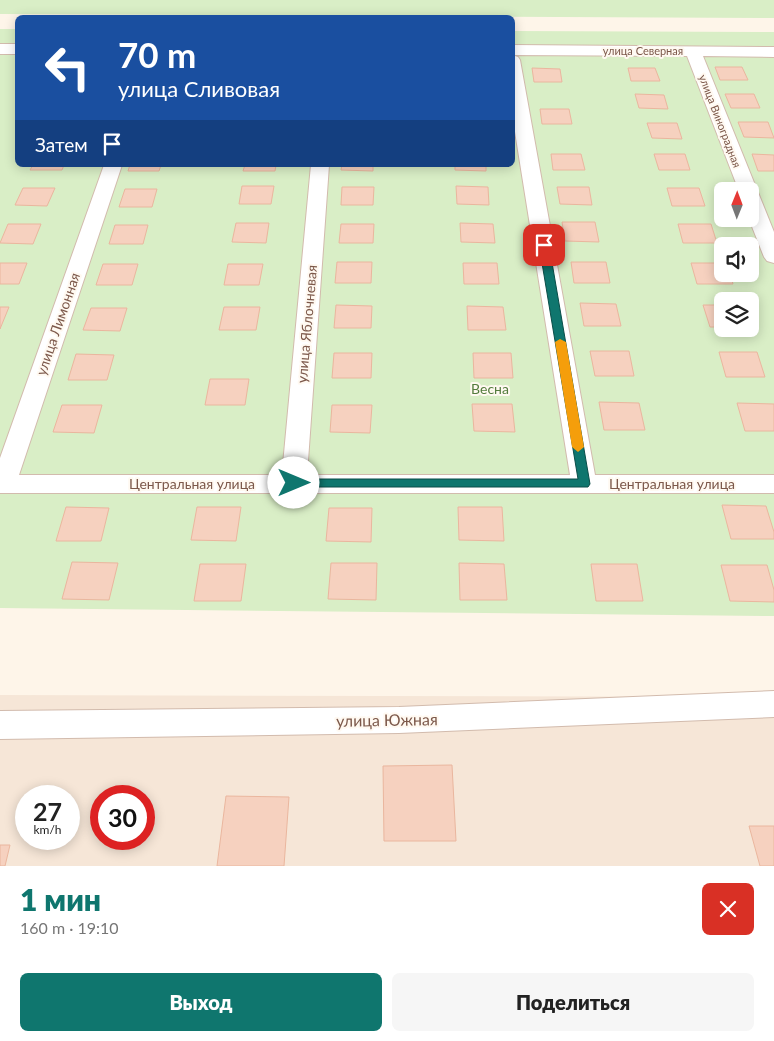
<!DOCTYPE html>
<html lang="ru">
<head>
<meta charset="utf-8">
<style>
  :root { --surface:#fff; --page:#f6f6f6; --text:#222; --muted:#767676; --accent:#0f766e }
  body { margin:0; font-family:Lato,sans-serif; background:var(--page); color:var(--text); height:100vh; display:flex; flex-direction:column; font-size:19px; white-space:nowrap }
  * { box-sizing:border-box; margin:0 }
  p { font-size:16px; color:var(--muted) }
  .icon { flex:none; width:28px; height:28px; fill:none; stroke:currentColor; stroke-width:2; stroke-linecap:round; stroke-linejoin:round }
  .map { position:relative; height:866px; overflow:hidden }
  .side { display:flex; flex-direction:column; background:var(--surface); flex:1 }
  .side>* { flex:none }
  .top-card { position:absolute; left:15px; top:15px; width:500px; height:152px; border-radius:8px; box-shadow:0 2px 12px #0003; background:#1a4fa0; color:#fff; overflow:hidden }
  .needle { width:32px; rotate:1deg }
  .buttons { position:absolute; left:714px; top:182px; display:grid; gap:10px }
  .buttons a { display:grid; place-items:center; width:45px; height:45px; border-radius:8px; background:var(--surface); box-shadow:0 2px 12px #0003; font-size:25px }
  .speed { position:absolute; left:15px; top:785px; display:flex; gap:10px; font-size:25px; font-weight:700; text-align:center }
  .speed>* { display:grid; place-content:center; width:65px; height:65px; border-radius:50%; background:var(--surface); box-shadow:0 2px 12px #0003; line-height:1 }
  .speed small { font-size:12px; font-weight:400 }
  .speed .limit { border:8px solid #d22; background:#fff; color:#111 }
  .pin { position:absolute; display:grid; place-items:center; width:42px; height:42px; color:#fff; margin:-21px; border-radius:10px; box-shadow:0 2px 8px #0006 }
  .me { position:absolute; width:55px; margin:-28px; rotate:90deg; stroke-linejoin:round; filter:drop-shadow(0 0 4px #0008) }
  .turn { display:flex; align-items:center; gap:18px; height:105px; padding:0 20px; font-size:22px }
  .turn .icon { width:65px; height:65px; stroke-width:2.5 }
  .turn b { display:block; font-size:35px; line-height:42px }
  .then { display:flex; align-items:center; height:48px; padding:0 20px; background:#0003; gap:10px; font-size:19px }
  .round { display:grid; place-items:center; flex:none; width:52px; height:52px; border-radius:8px; background:var(--page) }
  .summary { display:flex; align-items:center; justify-content:space-between; height:85px; padding:0 20px }
  h1 { font-size:30px; font-weight:800; line-height:38px; color:var(--accent) }
  .action { display:flex; gap:10px; margin-top:auto; padding:10px 20px }
  .action a { flex:1; height:58px; border-radius:8px; background:var(--accent); color:#fff; font-size:20px; font-weight:800; line-height:58px; text-align:center }
  .action a+a { background:var(--page); color:var(--text) }
  .map>svg:first-child { display:block }
</style>
</head>
<body>
<div class="map">
<svg width="774" height="866" viewBox="0 0 774 866">
  <rect width="100%" height="100%" fill="#fef5e9"/>
  <!-- residential -->
  <path fill="#f6e6d7" fill-rule="evenodd" d="M0,695l774,2v169h-774zM26,796h43v43h-43zM101,796h43v43h-43z"/>
  <!-- green -->
  <path fill="#d9eec6" fill-rule="evenodd" d="M0,0h774v18l-774,-4z
    M0,29h17l1,136h494l1,-134 261,1v584l-774,-8zM722,191h28v28h-28zM722,246h28v28h-28zM722,301h28v28h-28z"/>
  <!-- building -->
  <path fill="#f6d1bf" stroke="#eab69e" d="M715,67h27l6,13h-28z
    M532,68l28,1 2,13h-28z
    M628,68h27l5,13h-29z
    M635,94l29,1 4,14 -29,-1z
    M725,94h29l6,14h-29z
    M540,109h29l3,15h-30z
    M738,122h30l6,16 -30,-1z
    M647,123h30l5,16 -30,-1z
    M551,154h30l4,16h-32z
    M654,154h31l5,16h-31z
    M752,154l22,1v16h-16z
    M33,165h31l-2,5h-32z
    M130,165h31l-2,6h-31z
    M245,165h31l-1,6h-32z
    M342,165h31v6l-32,-1z
    M455,165h31v6l-31,-1z
    M242,186h32l-3,18h-32z
    M456,186l32,1 1,18 -32,-1z
    M342,187h32l-1,18h-32z
    M557,187h32l3,18 -32,-1z
    M23,188h32l-8,18 -32,-1z
    M667,188h32l6,18h-33z
    M125,189h32l-5,18h-33z
    M562,222h33l4,20 -34,-1z
    M236,223h33l-3,20 -34,-1z
    M460,223l33,1 2,19 -34,-1z
    M8,224h33l-8,20 -33,-1z
    M341,224h33l-1,19h-34z
    M678,224h33l6,19h-34z
    M115,225h33l-5,19h-34z
    M337,262h35l-1,21h-36z
    M571,262h35l4,21h-36z
    M0,263h27l-8,21h-19z
    M463,263h34l2,21h-35z
    M691,263h31v11h8l3,10h-36z
    M103,264h35l-6,21h-36z
    M228,264h35l-4,21h-35z
    M580,303l36,1 5,22h-37z
    M336,305l36,1 -1,22h-37z
    M703,305h19v22h-12z
    M467,306l36,1 3,23h-38z
    M0,307h9l-9,22z
    M224,307h36l-4,23h-37z
    M91,308h36l-7,23 -37,-1z
    M590,351h39l5,25h-39z
    M719,352h38l8,25h-39z
    M334,353h38l-1,25h-39z
    M473,353h38l2,25h-39z
    M76,354l38,1 -7,25h-39z
    M210,379h39l-4,26h-40z
    M599,402l40,1 6,27h-41z
    M737,403l37,1v27h-29z
    M472,404h40l3,28 -41,-1z
    M62,405h40l-8,28 -41,-1z
    M332,405h40l-2,28 -40,-1z
    M722,505l44,1 8,26v7h-43z
    M66,507l43,1 -8,33h-45z
    M197,507h44l-5,34 -45,-1z
    M458,507h44l2,34 -45,-1z
    M329,508h43l-1,34 -45,-1z
    M72,562l46,1 -9,37 -47,-1z
    M331,563h46l-1,37 -48,-1z
    M459,563l45,1 3,36h-47z
    M200,564h46l-5,37h-47z
    M591,564h46l6,37h-47z
    M721,565h46l7,25v12l-44,-1z
    M452,765l4,76h-72l-1,-75z
    M226,796l63,1 -5,69h-67z
    M749,826h25v40h-14z
    M0,845h10l-5,21h-5z"/>
  <g fill="none" stroke-linecap="round" stroke-linejoin="round">
    <defs>
      <path id="minor" d="M0,44h18v10h-18z
        M512,45l262,2v10l-71,-1 71,176v31l-7,-2 -3,-4 -15,-38 1,-28h-11l-52,-135 -175,-1z
        M512,55l6,2 2,3 75,415h179v18h-774v-35l104,-293h18l-103,310h263l29,-310h18l-22,310h263l-58,-362z
        M774,691v26l-375,16 -399,6v-28l399,-4z"/>
    </defs>
    <!-- minor casing -->
    <use href="#minor" stroke="#d2bbad" stroke-width="2"/>
    <!-- minor -->
    <use href="#minor" fill="#fff" fill-rule="evenodd"/>
  </g>
  <!-- route -->
  <path fill="#0f766e" stroke="#0a4d48" d="M541,243h3l5,2 41,239 -2,3h-298l-2,-4 2,-3 4,-1h284l-39,-234z"/>
  <!-- slow -->
  <path fill="#f59e0b" d="M560,339l6,3 18,105 -6,5 -6,-5 -17,-105z"/>
  <g text-anchor="middle" stroke-width="4" stroke-linejoin="round" paint-order="stroke">
    <!-- far-street labels -->
    <g font-size="11" fill="#7c584a" stroke="#fff9f1">
      <text x="643" y="55">улица Северная</text>
      <text transform="translate(720 121) rotate(69)" y="4">улица Виноградная</text>
    </g>
    <!-- street labels -->
    <g font-size="14" fill="#7c584a" stroke="#fff9f1">
      <text transform="translate(58 324) rotate(-71)" y="5">улица Лимонная</text>
      <text transform="translate(307 324) rotate(-85)" y="5">улица Яблочневая</text>
      <text x="192" y="489">Центральная улица</text>
      <text x="672" y="489">Центральная улица</text>
    </g>
    <!-- park labels -->
    <g font-size="14" fill="#547c3d" stroke="#fff9f1">
      <text x="490" y="394">Весна</text>
    </g>
    <!-- near-street labels -->
    <g font-size="16" fill="#7c584a" stroke="#fff9f1">
      <text transform="translate(387 720) rotate(-1)" y="6">улица Южная</text>
    </g>
  </g>
</svg>
<div class="buttons">
<a><svg class="needle" viewBox="-14 -14 28 28"><path d="M0-13l5 13h-10z" fill="#e53935"/><path d="M0 13l5-13h-10z" fill="#767676"/></svg></a>
<a><svg class="icon" aria-label="sound" viewBox="0 0 24 24"><path d="M4 9h4l5-4v14l-5-4H4zM17 9q2 3 0 6"/></svg></a>
<a><svg class="icon" aria-label="layers" viewBox="0 0 24 24"><path d="M12 4l9 5-9 5-9-5zM3 14l9 5 9-5"/></svg></a>
</div>
<div class="speed"><div>27<small>km/h</small></div><div class="limit">30</div></div>
<div class="pin" style="left:544px;top:245px;background:#d93025"><svg class="icon" aria-label="arrive" viewBox="0 0 24 24"><path d="M6 21V4h12l-3 4 3 4H6"/></svg></div>
<svg class="me" style="left:294px;top:483px" viewBox="-20 -20 40 40"><circle r="19" fill="#fff"/><path d="M0-13L10 11 0 6-10 11z" fill="#0f766e"/></svg>
<div class="top-card">
<div class="turn"><svg class="icon" aria-label="left" viewBox="0 0 24 24"><path d="M17 20v-9H6M10 6l-5 5 5 5"/></svg><div><b>70 m</b>улица Сливовая</div></div>
<div class="then">Затем<svg class="icon" aria-label="arrive" viewBox="0 0 24 24"><path d="M6 21V4h12l-3 4 3 4H6"/></svg></div>
</div>
</div>
<section class="side">
<div class="summary"><div><h1>1 мин</h1><p>160 m · 19:10</p></div><a class="round" style="background:#d93025;color:#fff"><svg class="icon" aria-label="close" viewBox="0 0 24 24"><path d="M6 6l12 12M18 6L6 18"/></svg></a></div>
<div class="action"><a>Выход</a><a>Поделиться</a></div>
</section>
</body>
</html>
